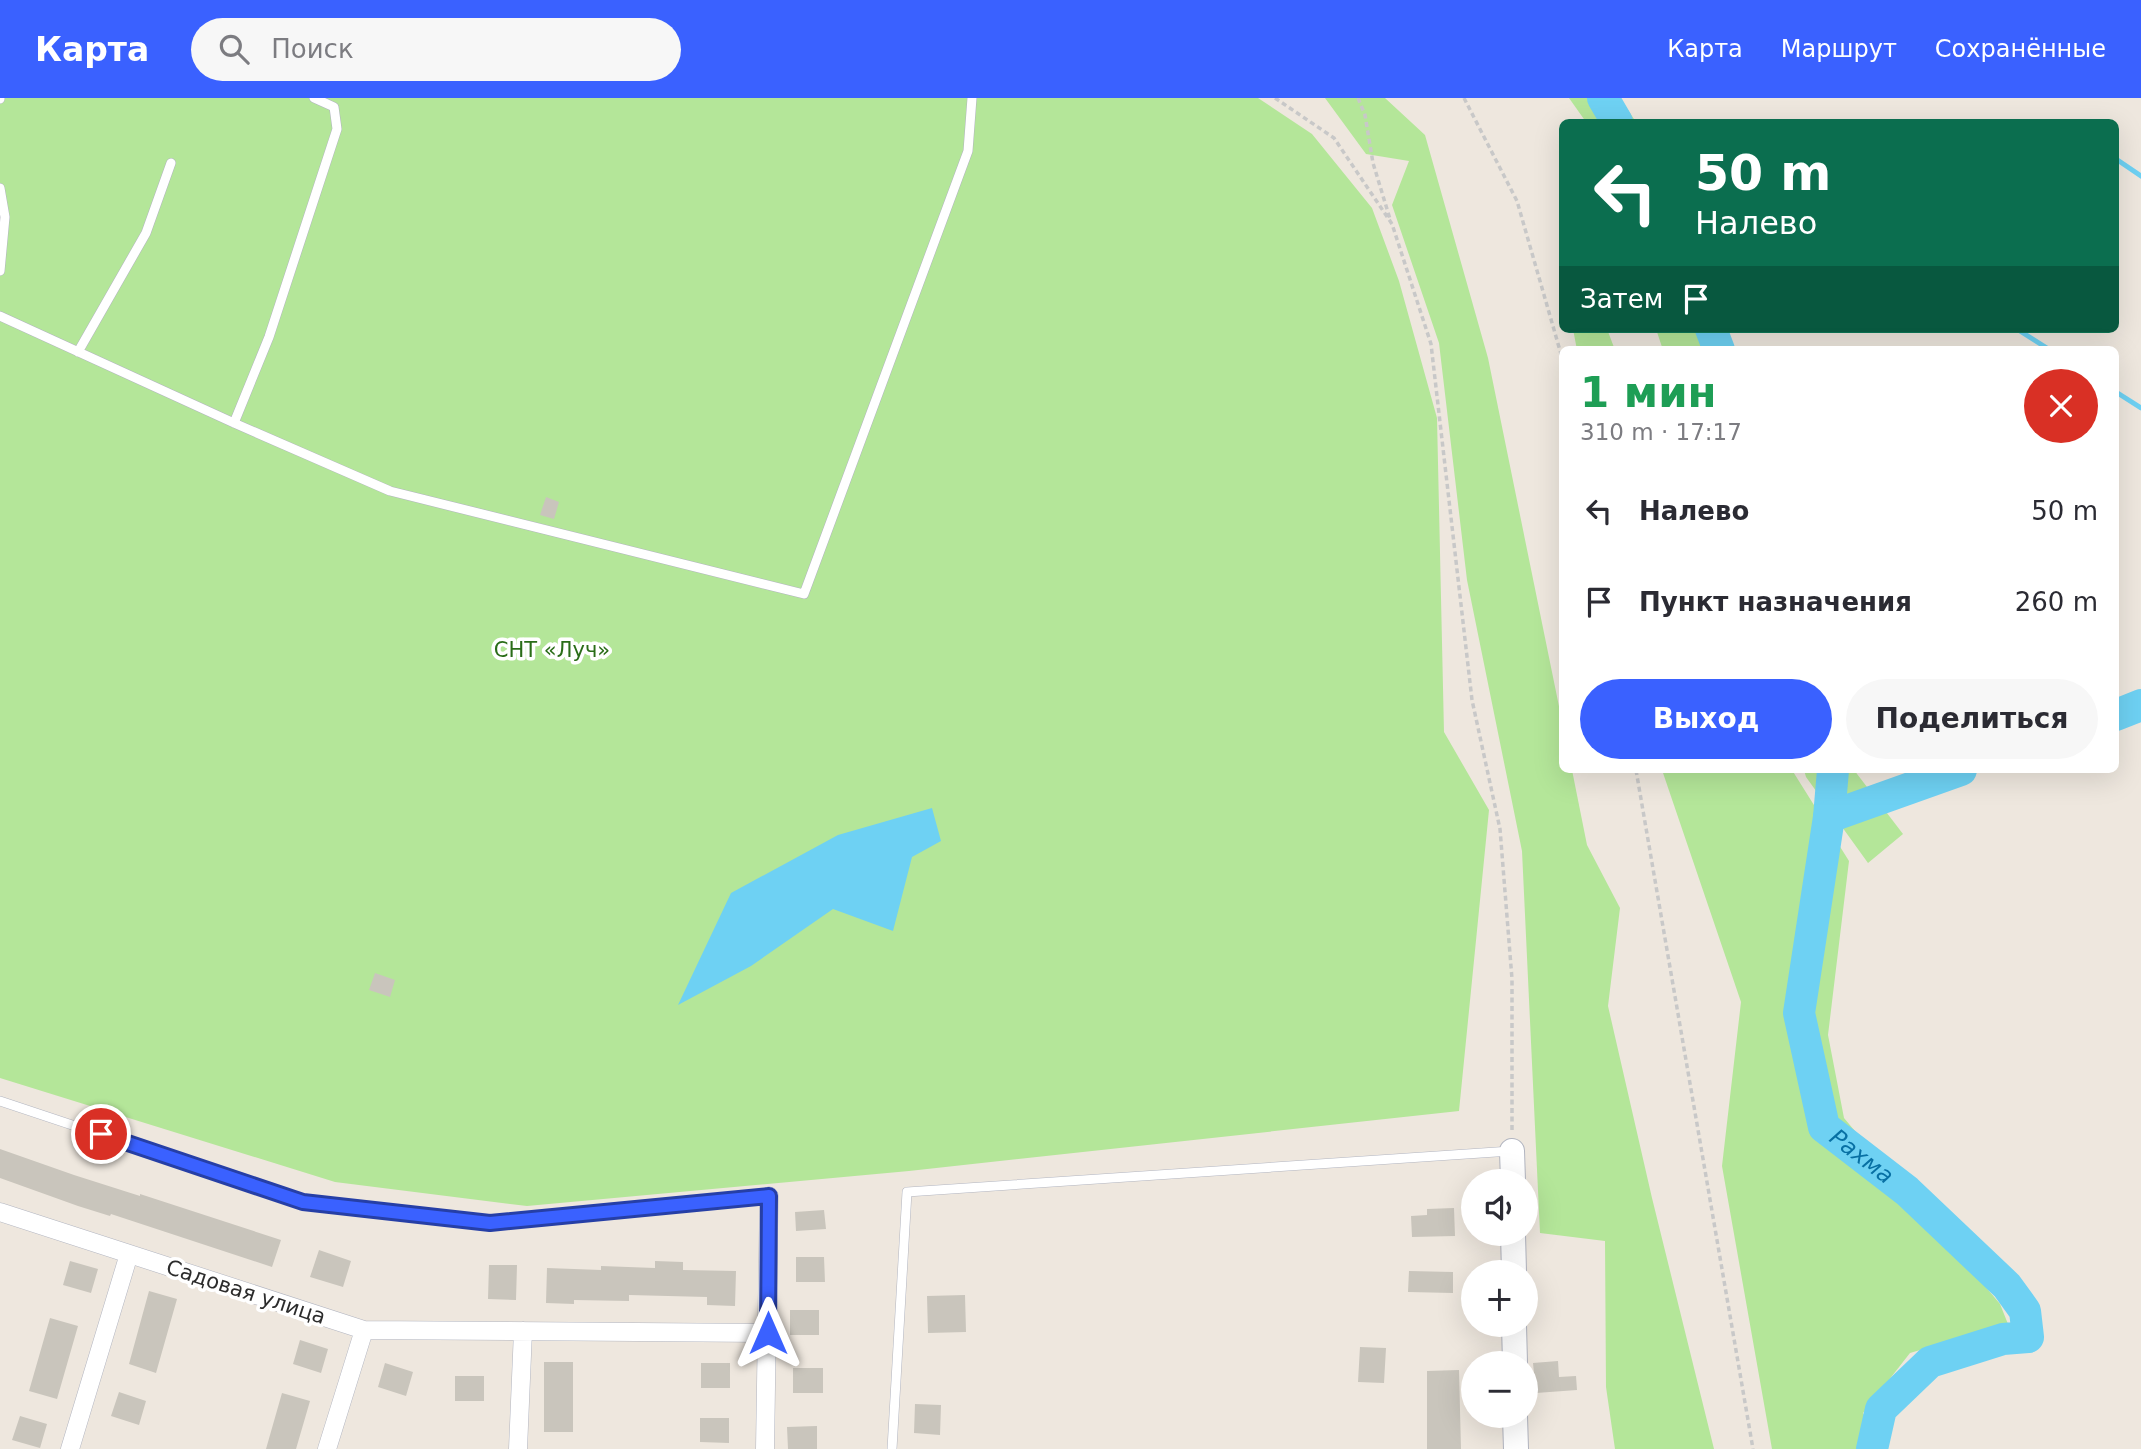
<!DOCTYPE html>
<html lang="ru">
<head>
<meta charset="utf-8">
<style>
  :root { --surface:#fff; --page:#f7f7f7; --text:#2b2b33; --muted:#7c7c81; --accent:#3a61ff }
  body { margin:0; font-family:"DejaVu Sans",sans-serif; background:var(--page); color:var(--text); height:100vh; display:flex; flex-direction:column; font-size:26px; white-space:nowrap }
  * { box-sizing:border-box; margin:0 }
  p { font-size:23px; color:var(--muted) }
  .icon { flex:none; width:38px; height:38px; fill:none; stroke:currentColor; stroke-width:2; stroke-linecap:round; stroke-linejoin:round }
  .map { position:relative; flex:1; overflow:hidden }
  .sheet { position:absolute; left:1559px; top:248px; width:560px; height:427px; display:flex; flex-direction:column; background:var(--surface); border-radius:10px; box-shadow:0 7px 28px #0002 }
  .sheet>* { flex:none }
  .hud { position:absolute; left:1559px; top:21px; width:560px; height:214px; border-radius:10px; box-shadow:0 7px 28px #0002; background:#0b6e4f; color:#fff; overflow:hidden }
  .buttons { position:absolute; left:1461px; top:1071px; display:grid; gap:14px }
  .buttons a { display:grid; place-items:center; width:77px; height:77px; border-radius:50%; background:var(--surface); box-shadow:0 7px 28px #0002; font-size:35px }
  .pin { position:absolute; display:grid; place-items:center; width:60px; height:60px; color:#fff; margin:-30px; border:4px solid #fff; border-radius:50%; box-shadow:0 2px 7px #0007 }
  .me { position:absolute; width:77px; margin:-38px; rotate:0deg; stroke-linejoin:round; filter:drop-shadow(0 0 5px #0008) }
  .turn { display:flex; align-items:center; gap:24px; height:147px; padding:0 21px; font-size:32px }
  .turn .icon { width:91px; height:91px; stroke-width:2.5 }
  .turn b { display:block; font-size:49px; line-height:60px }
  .then { display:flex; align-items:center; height:66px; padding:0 21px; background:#0003; gap:14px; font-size:26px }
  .round { display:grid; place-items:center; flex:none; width:74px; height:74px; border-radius:37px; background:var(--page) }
  .head { display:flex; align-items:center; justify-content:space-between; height:119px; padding:0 21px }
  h1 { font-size:42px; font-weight:600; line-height:52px; color:#1e9e55 }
  .action { display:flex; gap:14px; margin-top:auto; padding:14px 21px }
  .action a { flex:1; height:80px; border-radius:42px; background:var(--accent); color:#fff; font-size:28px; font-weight:600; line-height:80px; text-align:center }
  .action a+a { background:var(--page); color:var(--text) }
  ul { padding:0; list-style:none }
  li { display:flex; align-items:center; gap:21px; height:91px; padding:0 21px }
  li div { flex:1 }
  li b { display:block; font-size:26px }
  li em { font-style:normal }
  header { display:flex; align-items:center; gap:42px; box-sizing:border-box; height:98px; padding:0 35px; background:var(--accent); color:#fff }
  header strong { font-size:33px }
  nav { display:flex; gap:38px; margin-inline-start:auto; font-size:24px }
  .search { width:490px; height:63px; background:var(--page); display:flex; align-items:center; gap:18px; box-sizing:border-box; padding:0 24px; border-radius:38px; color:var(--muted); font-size:26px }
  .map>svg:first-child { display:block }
</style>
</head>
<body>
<header>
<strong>Карта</strong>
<div class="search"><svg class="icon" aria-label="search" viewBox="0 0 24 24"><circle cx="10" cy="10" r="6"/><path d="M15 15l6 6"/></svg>Поиск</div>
<nav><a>Карта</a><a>Маршрут</a><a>Сохранённые</a></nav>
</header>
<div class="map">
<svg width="2141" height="1351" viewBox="0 0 2141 1351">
  <rect width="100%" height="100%" fill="#eee7de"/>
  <!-- green -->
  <path fill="#b4e699" d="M0,0h1258l54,36 60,74 27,73 38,137 7,314 45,78 -30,301 -550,60 -382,35 -192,-24 -335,-104z
    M1325,0h60l40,37 63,223 75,368v44h9l15,75 33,63 -12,98 44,192 62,251h-99l-9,-62 -1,-146 -65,-8 -18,-382 -55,-271 -28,-237 -47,-138 17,-44 -43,-7z
    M1569,0h51l16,24h-50z
    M1573,231h34l8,21h-38z
    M1656,231h59l6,21h-58z
    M1662,672h130l57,91 -21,174 16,83 156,186 8,20 -98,29 -47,60 19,36h-110l-50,-283 19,-164z
    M1804,672h50l49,64 -35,29 -62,-86z"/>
  <!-- water -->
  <path fill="#6ed1f3" d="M932,710l9,33 -29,16 -19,74 -60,-22 -82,57 -73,39 53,-112 107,-58z"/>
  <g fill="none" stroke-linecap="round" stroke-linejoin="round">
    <!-- stream -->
    <path stroke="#6ed1f3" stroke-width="5" d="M2116,61l25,17
      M2020,233l30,19
      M2116,294l25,16
      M2126,613l15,-16"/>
    <!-- river -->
    <g stroke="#6ed1f3" stroke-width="32">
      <path d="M1603,0l14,24"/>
      <path d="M1711,231l8,21"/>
      <path d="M2116,617l25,-10"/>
      <path id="s1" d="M1833,672l-4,47 -30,196 25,114 83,64 100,95 18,25 3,26 -25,2 -73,23 -49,47 -9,40"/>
      <path d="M1829,719l132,-47"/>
    </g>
  </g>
  <!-- building -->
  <path fill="#c9c5bc" d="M546,399l13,5 -5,17 -14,-4z
    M375,875l20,7 -5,17 -21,-7z
    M0,1051l74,26 66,21v-2l141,46 -9,27 -161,-53 -1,2 -32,-10 -78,-28z
    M1454,1110l1,28 -43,1 -1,-21 16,-1v-6z
    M824,1112l2,19 -30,2 -1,-19z
    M319,1152l32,11 -8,26 -33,-10z
    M796,1159h28l1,25h-29z
    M70,1163l28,8 -7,24 -28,-8z
    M655,1163l28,1v8l53,1 -1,35 -28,-1v-8l-78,-2v6l-55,-1v4l-28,-1 1,-35 54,2v-4l54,2z
    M489,1167h28l-1,35 -28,-1z
    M1409,1173l44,1v21l-45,-1z
    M149,1193l28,8 -21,74 -27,-9z
    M965,1197l1,37 -38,1 -1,-37z
    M790,1212h29v25h-29z
    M50,1220l28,8 -21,73 -28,-8z
    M300,1242l28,9 -7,24 -28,-9z
    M1360,1249l26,1 -2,35 -26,-1z
    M1558,1263l1,16 17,-1 1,14 -41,3 -3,-30z
    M544,1264h29v70h-29z
    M385,1265l28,9 -7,24 -28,-9z
    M701,1265h29v25h-29z
    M793,1270h30v25h-30z
    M1459,1272l2,79h-34v-78z
    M455,1278h29v25h-29z
    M119,1294l27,9 -7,24 -28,-9z
    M282,1295l28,8 -14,48h-30z
    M915,1306l26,1 -1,30 -26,-2z
    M20,1318l27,8 -7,24 -28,-8z
    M700,1320h29v25l-29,-1z
    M817,1328v23h-29l-1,-22z"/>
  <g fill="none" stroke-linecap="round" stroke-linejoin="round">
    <defs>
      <path id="lane" d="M0,1v-1
        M0,90l5,29 -5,54
        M0,218l234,107 156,68 414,103 164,-443 4,-53
        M78,254l68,-119 25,-70
        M234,325l35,-86 68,-208 -3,-22 -20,-9
        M0,1003l303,101 187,21 279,-27
        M892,1351l15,-257 604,-41"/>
      <path id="street" d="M0,1114l364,118 404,3
        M70,1351l59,-195
        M327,1351l37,-119
        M518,1351l5,-118
        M765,1351l4,-253"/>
      <path id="secondary" d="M1512,1053l1,30
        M1513,1136l1,38
        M1514,1227l1,38
        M1515,1318l1,33"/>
    </defs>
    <!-- lane casing -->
    <use href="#lane" stroke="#b2b5c0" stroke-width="10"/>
    <!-- street casing -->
    <use href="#street" stroke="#b2b5c0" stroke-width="19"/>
    <!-- secondary casing -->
    <use href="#secondary" stroke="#b2b5c0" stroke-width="26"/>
    <!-- path -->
    <path stroke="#c8c8c8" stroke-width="3.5" stroke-dasharray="5 3.5" stroke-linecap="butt" d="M1275,0l59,40 58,86 39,120 41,356 28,129 12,150v153
      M1358,0l7,17 8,48 17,56
      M1464,0l53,103 46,160
      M1636,672l117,679"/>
    <!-- lane -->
    <use href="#lane" stroke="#fff" stroke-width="9"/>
    <!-- street -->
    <use href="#street" stroke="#fff" stroke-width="18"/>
    <!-- secondary -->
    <use href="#secondary" stroke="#fff" stroke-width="24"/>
  </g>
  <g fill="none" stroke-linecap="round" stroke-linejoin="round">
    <defs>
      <path id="route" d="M101,1036l202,68 187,21 279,-27 -1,137"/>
    </defs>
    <!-- route casing -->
    <use href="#route" stroke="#263fa6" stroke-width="18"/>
    <!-- route -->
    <use href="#route" stroke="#3a61ff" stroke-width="12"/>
  </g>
  <g text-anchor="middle" stroke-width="7" stroke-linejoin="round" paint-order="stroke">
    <!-- park labels -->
    <g font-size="21" fill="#2a6d18" stroke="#fff">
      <text x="552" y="559">СНТ «Луч»</text>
    </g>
    <!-- street labels -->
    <g font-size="21" fill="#2c2c2c" stroke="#fff">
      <text transform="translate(246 1194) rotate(18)" y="7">Садовая улица</text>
    </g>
    <!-- water labels -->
    <g font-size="23" font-style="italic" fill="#0870a4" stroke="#fff">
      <text dy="8" stroke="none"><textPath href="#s1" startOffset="410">Рахма</textPath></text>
    </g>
  </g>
</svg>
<div class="buttons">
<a><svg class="icon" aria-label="sound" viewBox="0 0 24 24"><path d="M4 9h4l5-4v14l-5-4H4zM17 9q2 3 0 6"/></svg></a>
<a>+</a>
<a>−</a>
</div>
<div class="pin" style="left:101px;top:1036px;background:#d93025"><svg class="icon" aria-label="arrive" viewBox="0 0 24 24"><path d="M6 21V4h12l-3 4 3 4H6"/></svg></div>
<svg class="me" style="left:768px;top:1235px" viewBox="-20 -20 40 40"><path d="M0-17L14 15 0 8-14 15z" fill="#3a61ff" stroke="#fff" stroke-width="4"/></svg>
<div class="hud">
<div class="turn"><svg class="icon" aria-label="left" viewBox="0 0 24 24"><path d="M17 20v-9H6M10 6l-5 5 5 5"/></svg><div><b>50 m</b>Налево</div></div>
<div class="then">Затем<svg class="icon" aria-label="arrive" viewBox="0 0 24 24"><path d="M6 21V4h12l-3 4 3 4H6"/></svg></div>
</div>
<section class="sheet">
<div class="head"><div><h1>1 мин</h1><p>310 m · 17:17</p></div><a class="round" style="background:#d93025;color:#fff"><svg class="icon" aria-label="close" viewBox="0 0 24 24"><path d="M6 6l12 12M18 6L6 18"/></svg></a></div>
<ul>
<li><svg class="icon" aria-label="left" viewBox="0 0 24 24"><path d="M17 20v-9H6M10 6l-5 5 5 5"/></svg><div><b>Налево</b></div><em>50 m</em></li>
<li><svg class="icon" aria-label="arrive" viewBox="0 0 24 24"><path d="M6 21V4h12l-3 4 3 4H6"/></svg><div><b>Пункт назначения</b></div><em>260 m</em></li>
</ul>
<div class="action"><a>Выход</a><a>Поделиться</a></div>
</section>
</div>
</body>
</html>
